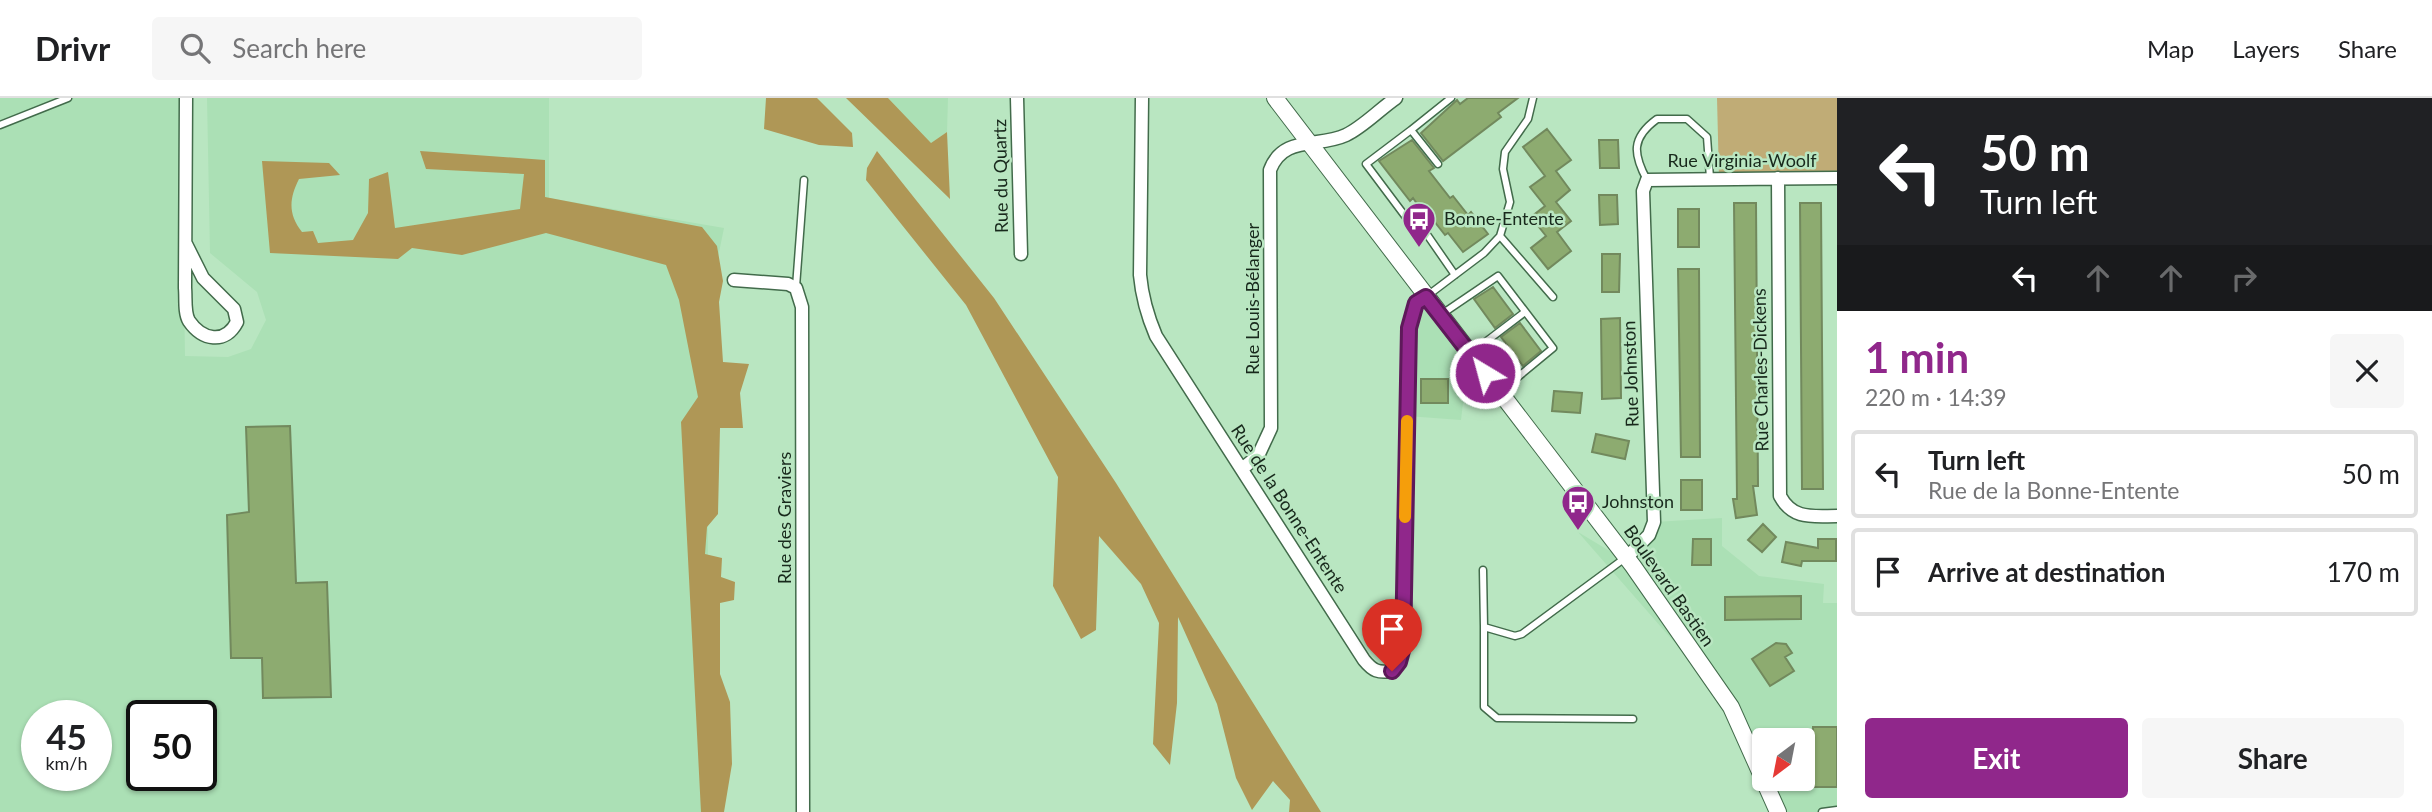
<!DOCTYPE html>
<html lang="en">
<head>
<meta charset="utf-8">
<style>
  :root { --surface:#fff; --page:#f6f6f6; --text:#202124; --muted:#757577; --line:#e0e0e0; --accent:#90278b }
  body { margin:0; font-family:Lato,sans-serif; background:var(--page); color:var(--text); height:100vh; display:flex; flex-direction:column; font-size:26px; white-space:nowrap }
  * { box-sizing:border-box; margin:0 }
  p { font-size:23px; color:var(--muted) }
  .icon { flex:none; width:38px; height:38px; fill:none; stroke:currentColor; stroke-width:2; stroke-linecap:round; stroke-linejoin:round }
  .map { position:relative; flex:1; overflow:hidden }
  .side { display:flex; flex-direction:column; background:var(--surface); width:595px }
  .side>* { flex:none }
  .banner { background:#202124; color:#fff; overflow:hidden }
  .needle { width:46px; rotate:212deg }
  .buttons { position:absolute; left:1752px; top:630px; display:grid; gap:14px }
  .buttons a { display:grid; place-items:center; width:63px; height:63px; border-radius:7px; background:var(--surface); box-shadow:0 2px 5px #0004; font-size:35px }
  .speed { position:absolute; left:21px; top:602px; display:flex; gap:14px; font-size:35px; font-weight:700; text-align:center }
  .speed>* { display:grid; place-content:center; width:91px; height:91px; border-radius:50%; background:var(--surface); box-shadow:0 2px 5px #0004; line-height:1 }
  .speed small { font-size:18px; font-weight:400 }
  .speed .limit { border:4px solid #111; border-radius:10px; background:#fff; color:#111 }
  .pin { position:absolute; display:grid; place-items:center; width:60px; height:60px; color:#fff; margin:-72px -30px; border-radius:50% 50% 50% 0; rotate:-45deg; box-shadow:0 0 7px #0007 }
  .pin .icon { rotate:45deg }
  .me { position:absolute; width:77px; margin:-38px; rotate:323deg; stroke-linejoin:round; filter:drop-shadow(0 0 5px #0008) }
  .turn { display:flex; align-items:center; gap:24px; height:147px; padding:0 28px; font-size:32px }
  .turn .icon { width:91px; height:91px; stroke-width:2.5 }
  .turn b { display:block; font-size:49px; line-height:60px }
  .lanes { display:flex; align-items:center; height:66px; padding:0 28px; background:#0003; justify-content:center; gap:35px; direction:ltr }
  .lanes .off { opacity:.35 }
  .round { display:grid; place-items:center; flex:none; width:74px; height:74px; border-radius:7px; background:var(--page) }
  .headline { display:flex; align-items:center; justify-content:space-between; height:119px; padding:0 28px }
  h1 { font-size:42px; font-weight:700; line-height:52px; color:var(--accent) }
  .primary-button { display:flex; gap:14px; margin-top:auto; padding:14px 28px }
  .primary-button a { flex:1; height:80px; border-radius:7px; background:var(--accent); color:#fff; font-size:28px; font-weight:700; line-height:80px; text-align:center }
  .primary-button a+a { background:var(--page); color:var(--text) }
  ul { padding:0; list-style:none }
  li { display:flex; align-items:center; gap:21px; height:88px; margin:0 14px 10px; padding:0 14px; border:4px solid var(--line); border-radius:7px }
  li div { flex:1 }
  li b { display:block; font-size:26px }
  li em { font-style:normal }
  header { display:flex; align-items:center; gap:42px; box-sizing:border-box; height:98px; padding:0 35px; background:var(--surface); border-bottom:2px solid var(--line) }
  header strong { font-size:33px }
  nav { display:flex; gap:38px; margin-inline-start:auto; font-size:24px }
  .search { width:490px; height:63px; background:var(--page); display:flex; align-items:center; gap:18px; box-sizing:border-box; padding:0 24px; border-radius:7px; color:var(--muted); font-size:26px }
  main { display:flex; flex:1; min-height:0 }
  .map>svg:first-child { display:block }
</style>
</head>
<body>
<header>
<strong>Drivr</strong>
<div class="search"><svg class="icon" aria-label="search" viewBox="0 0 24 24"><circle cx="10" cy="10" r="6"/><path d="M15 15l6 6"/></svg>Search here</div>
<nav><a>Map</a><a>Layers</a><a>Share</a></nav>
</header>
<main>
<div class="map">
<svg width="1837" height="714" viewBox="0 0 1837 714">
  <rect width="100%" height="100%" fill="#b9e6c1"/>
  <!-- built -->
  <path fill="#abe0b5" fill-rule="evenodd" d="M0,0h181l4,258 43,1 23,-8 15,-29 -9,-28 -47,-39 -3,-155h342v100l175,30 -18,88 4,496h-710zM37,618h59v59h-59zM142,618h59v59h-59z
    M888,0h60l-1,34 -16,11z
    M1426,199l43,55 -8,68 -54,-4 2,-88z
    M1722,420v28l37,30 65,8 -1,19h14v209h-66l-40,-105 -153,-175 55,33 13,-10 8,-33zM1764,642h38v39h-38z"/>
  <!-- green -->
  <path fill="#c0ac76" d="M1717,0h120v80h-118z"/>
  <!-- forest -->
  <path fill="#af9756" d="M766,0h51l35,35 1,14 -34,-2 -55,-16z
    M846,0h42l43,45 16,-11 3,67z
    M420,53l125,9v37l157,30 15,19 6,35 -4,21 4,60 26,2 -9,29 3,35h-23l-2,86 -11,13 -2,27 17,4 -1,19 14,5 -1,18 -14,3v71l10,28 2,62 -8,48h-23l-20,-390 17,-25 -19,-97 -13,-35 -120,-32 -84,22 -50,-7 -14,11 -128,-6 -8,-92 67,2 11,12 -41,4c-10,20 -11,35 3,53l11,-1 5,12 35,-3 15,-27 1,-34 19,-7 7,56 125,-19 4,-35 -98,-5z
    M877,53l117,147 122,185 205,329h-32l1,-12 -17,-19 -21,29 -16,-32 -19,-74 -39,-87 -1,86 -7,62 -17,-21 6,-121 -18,-39 -42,-48 -3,94 -15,9 -28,-53 5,-109 -92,-172 -100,-125 1,-12z"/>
  <!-- building -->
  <path fill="#8dab70" stroke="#72895d" stroke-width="2" d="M1468,0h50l-20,15 3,4 -58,44 -22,-28 36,-33 3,4z
    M1547,31l24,31 -15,11 14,19 -14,12 15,19 -14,11 14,19 -23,18 -17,-21 15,-12 -15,-19 14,-11 -15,-19 15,-11 -22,-29z
    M1412,42l22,28 -5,3 21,27 3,-2 15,19 3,-3 17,22 -25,18 -15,-19 -3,2 -15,-19 -3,2 -14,-20 -3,3 -31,-40z
    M1599,42h19l1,28h-19z
    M1599,97h18l1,29 -18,1z
    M1734,105h22l2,283h-5l4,29 -21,3 -3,-19h4z
    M1800,105h21l2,286h-21z
    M1678,111h21v38h-21z
    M1602,156h18l-1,38h-17z
    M1678,171h21l1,188h-19z
    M1493,189l20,27 -18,14 -21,-29z
    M1620,220l1,80 -19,1 -1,-80z
    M1520,225l21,28 -18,15 -22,-29z
    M1421,281h27v24h-27z
    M1554,293l28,2 -2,20 -28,-2z
    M290,328l6,157 31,-1 4,115 -68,1 -1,-40h-31l-4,-143 22,-3 -3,-85z
    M1596,336l33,7 -4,18 -33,-7z
    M1681,382h21v30h-21z
    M1763,426l13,13 -14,15 -14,-12z
    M1693,441h18v26h-19z
    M1818,441h18v22h-34l-1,5 -19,-4 4,-20 32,6z
    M1801,498v23l-76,1v-23z
    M1776,545l10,1 6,9 -7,4 9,14 -24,15 -18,-27z
    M1813,629h24v60h-24z"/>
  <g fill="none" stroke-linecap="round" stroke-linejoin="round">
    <defs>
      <path id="service" d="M0,27l68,-27
        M1411,32l-45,34 45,60 17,12 27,39
        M1438,66l-27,-34 40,-32
        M1647,82c-14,-26 -16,-42 10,-61h30l20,18 3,41
        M1500,138l53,61
        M796,189l8,-107
        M1427,198l57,-43 16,-17 10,-34 -7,-33 2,-17 23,-33 5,-21
        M1442,216l56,-38 55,72 -52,43
        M1471,255l54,-41
        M1483,472l1,57 31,9 7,-2 103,-76
        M1484,529v80l13,11 136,1
        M1822,714l15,-2"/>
      <path id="minor" d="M186,0l-1,190c1,9 -1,25 4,33 13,19 36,24 48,1l-3,-13 -31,-31 -17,-34
        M1017,0l4,156
        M1142,0l-2,177c2,22 7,40 16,61l208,324c9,11 14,13 28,11l7,-9 4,-15 6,-319 7,-25 10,-6
        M1778,80l2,318c13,24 32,20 57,20
        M734,182l54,4 8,4 6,19 1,505
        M1243,370l15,-12 13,-28 -1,-258c13,-35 48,-22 76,-35 17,-8 34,-26 50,-37
        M1627,459l22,-22 5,-13 -11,-331 4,-11 190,-2"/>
      <path id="secondary" d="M1275,0l358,468 98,141 47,105"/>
    </defs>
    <!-- service casing -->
    <use href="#service" stroke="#426b4b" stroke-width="9"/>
    <!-- minor casing -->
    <use href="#minor" stroke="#426b4b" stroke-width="15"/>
    <!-- secondary casing -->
    <use href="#secondary" stroke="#426b4b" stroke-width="18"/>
    <!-- service -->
    <use href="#service" stroke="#fff" stroke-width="6"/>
    <!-- minor -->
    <use href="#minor" stroke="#fff" stroke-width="12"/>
    <!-- secondary -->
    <use href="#secondary" stroke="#fff" stroke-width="16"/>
  </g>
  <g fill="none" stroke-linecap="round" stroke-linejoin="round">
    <defs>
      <path id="route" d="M1392,573l7,-9 4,-15 6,-319 7,-25 10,-6 59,76"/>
    </defs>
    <!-- route casing -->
    <use href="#route" stroke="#5e195a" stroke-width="18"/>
    <!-- route -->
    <use href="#route" stroke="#90278b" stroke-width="12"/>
    <!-- slow -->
    <path stroke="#f59e0b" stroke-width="12" d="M1405,419l2,-96"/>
  </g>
  <!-- icons -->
  <defs>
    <symbol id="bus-pin" viewBox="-11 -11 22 30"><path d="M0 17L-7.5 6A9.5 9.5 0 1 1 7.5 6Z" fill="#90278b" stroke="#b9e6c1"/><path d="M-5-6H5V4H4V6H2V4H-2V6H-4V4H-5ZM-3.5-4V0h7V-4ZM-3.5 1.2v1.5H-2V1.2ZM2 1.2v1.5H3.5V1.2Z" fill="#fff"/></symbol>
  </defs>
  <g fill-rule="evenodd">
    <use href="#bus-pin" x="1400" y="102" width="38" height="52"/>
    <use href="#bus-pin" x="1559" y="385" width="38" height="52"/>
  </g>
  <g text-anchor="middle" stroke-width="5" stroke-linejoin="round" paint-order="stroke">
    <!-- street labels -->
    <g font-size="18" fill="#18291c" stroke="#b9e6c1">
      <text x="1742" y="69">Rue Virginia-Woolf</text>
      <text transform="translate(1001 78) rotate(-91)" y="6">Rue du Quartz</text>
      <text transform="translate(1253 201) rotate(-90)" y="6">Rue Louis-Bélanger</text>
      <text transform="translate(1761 272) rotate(-91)" y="6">Rue Charles-Dickens</text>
      <text transform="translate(1631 276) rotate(-92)" y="6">Rue Johnston</text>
      <text transform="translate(1289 411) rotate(57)" y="6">Rue de la Bonne-Entente</text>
      <text transform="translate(785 420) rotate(-90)" y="6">Rue des Graviers</text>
      <text transform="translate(1669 488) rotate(55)" y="6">Boulevard Bastien</text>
    </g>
    <!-- poi labels -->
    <g font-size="18" fill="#18291c" stroke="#b9e6c1" text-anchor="start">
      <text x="1444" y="127">Bonne-Entente</text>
      <text x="1602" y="410">Johnston</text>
    </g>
  </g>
</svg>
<div class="buttons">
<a><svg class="needle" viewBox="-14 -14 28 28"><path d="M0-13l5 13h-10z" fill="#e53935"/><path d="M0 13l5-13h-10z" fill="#757577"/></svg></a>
</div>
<div class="speed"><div>45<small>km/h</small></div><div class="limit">50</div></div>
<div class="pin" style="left:1392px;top:573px;background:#d93025"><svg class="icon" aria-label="arrive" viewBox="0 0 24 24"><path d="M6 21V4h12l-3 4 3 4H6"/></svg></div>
<svg class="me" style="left:1485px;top:275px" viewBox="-20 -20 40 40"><circle r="17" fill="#90278b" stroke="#fff" stroke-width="3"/><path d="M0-11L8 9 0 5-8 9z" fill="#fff"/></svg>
</div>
<section class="side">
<div class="banner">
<div class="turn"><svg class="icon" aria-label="left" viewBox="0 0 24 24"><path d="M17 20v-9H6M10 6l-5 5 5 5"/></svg><div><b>50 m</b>Turn left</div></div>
<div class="lanes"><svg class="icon" aria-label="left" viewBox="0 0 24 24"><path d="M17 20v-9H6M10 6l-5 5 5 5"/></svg><svg class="icon off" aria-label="ahead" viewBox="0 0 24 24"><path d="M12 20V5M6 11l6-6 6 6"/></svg><svg class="icon off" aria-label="ahead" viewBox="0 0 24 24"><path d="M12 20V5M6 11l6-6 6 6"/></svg><svg class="icon off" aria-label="right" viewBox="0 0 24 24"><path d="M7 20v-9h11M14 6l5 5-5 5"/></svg></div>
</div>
<div class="headline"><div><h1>1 min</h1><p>220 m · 14:39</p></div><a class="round"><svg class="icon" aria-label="close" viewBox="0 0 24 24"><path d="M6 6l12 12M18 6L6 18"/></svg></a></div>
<ul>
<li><svg class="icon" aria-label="left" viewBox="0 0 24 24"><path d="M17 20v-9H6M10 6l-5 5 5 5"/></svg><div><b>Turn left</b><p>Rue de la Bonne-Entente</p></div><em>50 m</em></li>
<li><svg class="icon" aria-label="arrive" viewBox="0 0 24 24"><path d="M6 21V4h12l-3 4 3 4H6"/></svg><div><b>Arrive at destination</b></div><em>170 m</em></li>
</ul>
<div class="primary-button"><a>Exit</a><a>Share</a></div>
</section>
</main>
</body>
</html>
